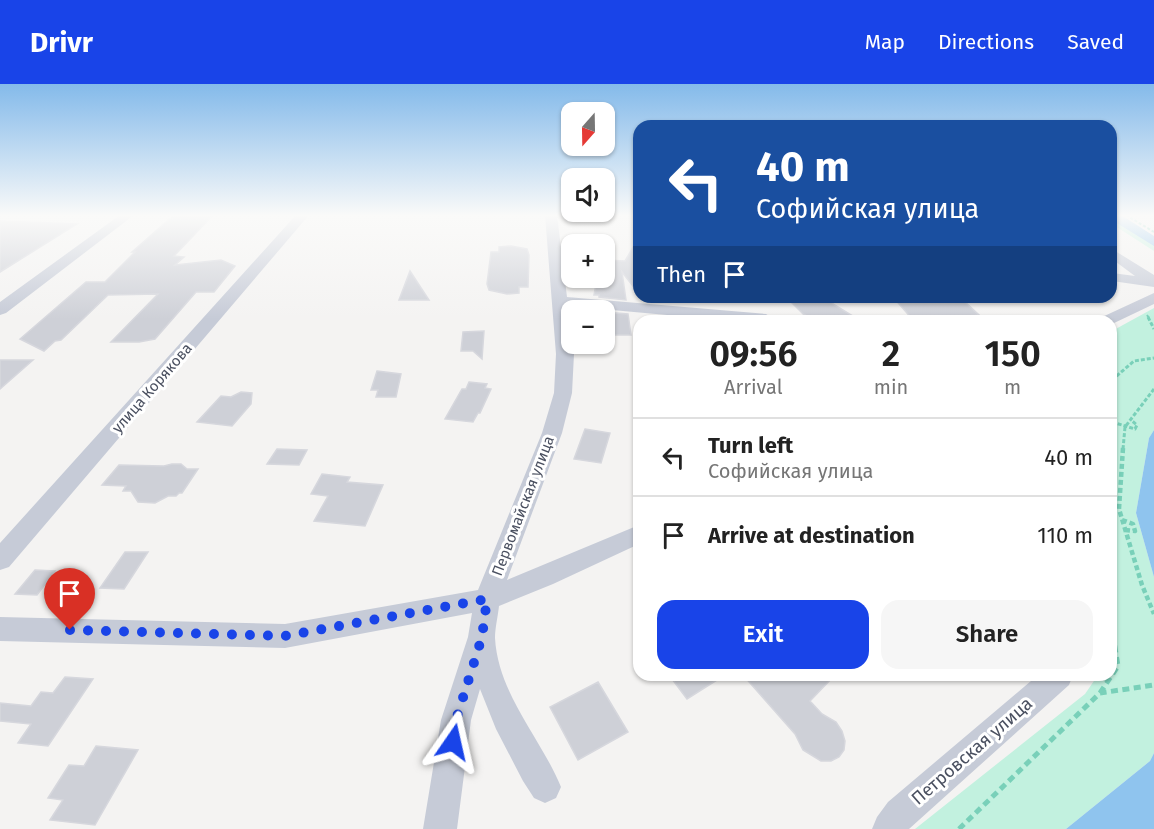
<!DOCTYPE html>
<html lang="en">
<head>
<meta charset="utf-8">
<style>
  :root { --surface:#fff; --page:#f6f6f6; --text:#222; --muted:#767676; --line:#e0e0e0; --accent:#1944e8 }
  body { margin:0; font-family:"Fira Sans",sans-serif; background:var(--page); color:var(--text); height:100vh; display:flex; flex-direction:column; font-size:22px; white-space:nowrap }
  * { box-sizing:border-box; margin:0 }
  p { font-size:20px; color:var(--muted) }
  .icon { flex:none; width:33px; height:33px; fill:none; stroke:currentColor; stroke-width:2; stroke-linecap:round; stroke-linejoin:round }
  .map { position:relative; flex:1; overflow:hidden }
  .sheet { position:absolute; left:633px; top:231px; width:484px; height:366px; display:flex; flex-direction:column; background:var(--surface); border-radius:18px; box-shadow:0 2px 4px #0004 }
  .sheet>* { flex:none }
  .banner { position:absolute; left:633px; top:36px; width:484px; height:183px; border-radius:18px; box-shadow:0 2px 4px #0004; background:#1a4fa0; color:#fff; overflow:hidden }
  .needle { width:39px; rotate:200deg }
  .tools { position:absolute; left:561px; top:18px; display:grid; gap:12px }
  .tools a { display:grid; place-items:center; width:54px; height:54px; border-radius:12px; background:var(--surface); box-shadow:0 2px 4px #0004; font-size:30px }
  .pin { position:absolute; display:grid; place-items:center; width:51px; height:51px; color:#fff; margin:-62px -26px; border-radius:50% 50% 50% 0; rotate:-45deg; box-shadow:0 0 6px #0007 }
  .pin .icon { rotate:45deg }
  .me { position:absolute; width:66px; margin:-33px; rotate:11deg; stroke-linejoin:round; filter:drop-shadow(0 0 4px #0008) }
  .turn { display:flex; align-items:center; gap:21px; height:126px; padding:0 24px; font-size:27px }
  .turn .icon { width:78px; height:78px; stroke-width:2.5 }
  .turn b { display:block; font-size:42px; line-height:51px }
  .then { display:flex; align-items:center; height:57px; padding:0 24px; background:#0003; gap:12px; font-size:22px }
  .eta { display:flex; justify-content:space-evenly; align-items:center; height:102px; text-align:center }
  .eta b { font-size:36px; font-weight:600; line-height:42px }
  .primary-button { display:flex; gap:12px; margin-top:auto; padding:12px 24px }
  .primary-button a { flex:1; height:69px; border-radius:18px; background:var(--accent); color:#fff; font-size:24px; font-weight:600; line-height:69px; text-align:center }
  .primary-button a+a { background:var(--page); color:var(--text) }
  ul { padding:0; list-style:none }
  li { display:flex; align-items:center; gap:18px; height:78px; padding:0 24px; border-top:2px solid var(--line) }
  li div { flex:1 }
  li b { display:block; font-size:22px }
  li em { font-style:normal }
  header { display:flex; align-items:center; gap:36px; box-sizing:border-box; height:84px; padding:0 30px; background:var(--accent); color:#fff }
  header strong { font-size:28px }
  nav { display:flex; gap:33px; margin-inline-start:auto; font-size:21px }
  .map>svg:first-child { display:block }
</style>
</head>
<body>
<header>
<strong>Drivr</strong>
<nav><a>Map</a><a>Directions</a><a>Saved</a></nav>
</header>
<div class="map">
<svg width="1154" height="745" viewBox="0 0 1154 745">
  <rect width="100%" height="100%" fill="#f4f3f2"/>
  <!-- green -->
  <path fill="#c2f1df" d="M1112,131h7l35,22v14l-42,-27z
    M1154,224v122l-5,8 -13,75 18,64v176l-4,8 -84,68h-151l170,-135 13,-19h14v-344z"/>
  <!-- water -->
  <path fill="#8fc4ee" d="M1154,346v147l-18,-64 13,-75z
    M1154,669v76h-88l84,-68z"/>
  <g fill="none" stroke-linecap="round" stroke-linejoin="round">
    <!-- canal -->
    <path fill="#8fc4ee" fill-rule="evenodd" d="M1112,131h9l33,21v10l-42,-26z"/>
  </g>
  <!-- building -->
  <path fill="#ced0d7" stroke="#d6d7dd" stroke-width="1.5" d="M174,131h39l-39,41 10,1 -9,8 46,-5 14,6 -21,26h-18l-41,47 -16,3h-28l47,-48 -50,1 -47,45 -6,1 -11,10 -24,-12 66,-57h19l30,-30h-3z
    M0,137l77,3 -77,48z
    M639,153l-3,53 -14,-18 4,28 -27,-3v-2h-5l3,-16 7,-1 1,-18 20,1z
    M511,162l16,3 2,6 -1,32h-9v6l-12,1 -18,-4 -2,-6 4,-32h8v-5z
    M410,187l19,29h-30z
    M786,213h41l6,7 28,17h-43l-15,-7z
    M893,213h40l8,5 23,-1 15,14 -66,5z
    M604,228l24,2 3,21h-27z
    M484,247l-2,28 -9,-8h-12l2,-19z
    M0,276h33l-33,29z
    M377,287l24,3 -5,23h-20l2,-7h-7z
    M469,298l18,2 -2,4 6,1 -11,24h-2l-5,9 -28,-3 17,-30h4z
    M241,308l11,1 -1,11 -19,22 -35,-4 24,-26 10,1z
    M585,345l25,4 -9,30 -27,-4z
    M277,365l30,1 -8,15 -32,-1z
    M172,380h9l6,5h11l-16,24h-3l-3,3h-8l-13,7 -17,-1 -7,-11h-8l3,-5 -24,-1 17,-20 45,1z
    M322,390l28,3 -3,5 36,3 -18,41 -51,-5 14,-25 -17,-2z
    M125,468h23l-24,37 -24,-1z
    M35,486l20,1 -18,24 -22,-1z
    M669,591h56l-38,24z
    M743,591h92l-25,26 12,13 14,8 6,9 3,10 -1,9 -5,7 -8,4h-10l-18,-11 -8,-16z
    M65,593l28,2 -45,67 -30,-3 13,-19 -31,-3v-18l31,3 10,-14 12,1z
    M598,598l30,50 -50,28 -28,-53z
    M96,662l42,4 -43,75 -45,-5 13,-20 -15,-2 21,-33 15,1z"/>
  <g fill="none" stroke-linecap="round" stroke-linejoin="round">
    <!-- path-far3 -->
    <path stroke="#79d0b9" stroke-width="2" stroke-dasharray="3 2" stroke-linecap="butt" d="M1126,131l28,17
      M1147,231l2,3"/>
    <!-- path-far2 -->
    <path stroke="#79d0b9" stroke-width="3" stroke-dasharray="4 2" stroke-linecap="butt" d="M1148,233l6,12
      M1112,296l22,-19 20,-3
      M1112,338l23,7 2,-4 -6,-5
      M1123,365l2,-22 29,-38"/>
    <!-- path-far1 -->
    <path stroke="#79d0b9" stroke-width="4.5" stroke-dasharray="5 3" stroke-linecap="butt" d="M1123,364l-4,61 23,76 12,29
      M1122,436l11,4 2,7 -10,-1"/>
    <!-- path -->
    <path stroke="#79d0b9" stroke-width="5" stroke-dasharray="7 4.5" stroke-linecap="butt" d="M1100,609l18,-27 -6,-37
      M959,745l141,-136 54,-8"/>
    <!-- minor -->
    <path fill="#c6cbd7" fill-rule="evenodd" d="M120,131h14l-128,98 -6,2v-13z
      M296,131h13l-300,352 -9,3v-27z
      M545,131h12l10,82 199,17 8,5 -1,2h-40l-165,-15 6,48 -2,39 -10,40 -55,147 132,-55v19l-86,40 -54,22c-1,10 -4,22 -4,32 3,56 46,100 66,149l-5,11 -11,5 -11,-5 -11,-17 -27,-52 -16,-40 -9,31 -14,109h-34l18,-109 27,-83 4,-24 -187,35 -285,-7v-24l285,7 193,-34 64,-157 12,-40 2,-39z
      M1112,165l42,26v12l-42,-6v-8l23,3 -23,-17z
      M1154,209v11l-42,20v-3h-14l2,-3z
      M1038,591h35l-4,10 -160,144h-37l5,-12 11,-15z"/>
  </g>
  <!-- sky -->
  <linearGradient id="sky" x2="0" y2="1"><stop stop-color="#84baea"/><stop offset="0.56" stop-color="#fafaf9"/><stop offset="1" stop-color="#fafaf9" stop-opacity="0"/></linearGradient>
  <rect width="1154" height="235" fill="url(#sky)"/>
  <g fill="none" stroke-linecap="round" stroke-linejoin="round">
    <!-- route -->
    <path stroke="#1944e8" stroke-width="10" stroke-dasharray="0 18" d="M70,546l215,6 202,-37 -5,38 -26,83 -3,22"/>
  </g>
  <g text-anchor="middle" stroke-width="6" stroke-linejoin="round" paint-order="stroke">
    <!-- street labels -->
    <g font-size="15" fill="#4a5060" stroke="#fff">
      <text transform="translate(152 304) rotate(-49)" y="5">улица Корякова</text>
      <text transform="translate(523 422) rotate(-69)" y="5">Первомайская улица</text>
    </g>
    <!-- near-street labels -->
    <g font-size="18" fill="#4a5060" stroke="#fff">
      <text transform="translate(972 667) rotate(-41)" y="6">Петровская улица</text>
    </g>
  </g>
</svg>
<div class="tools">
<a><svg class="needle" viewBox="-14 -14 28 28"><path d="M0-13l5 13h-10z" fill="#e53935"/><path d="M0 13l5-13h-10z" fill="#767676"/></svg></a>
<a><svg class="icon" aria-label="sound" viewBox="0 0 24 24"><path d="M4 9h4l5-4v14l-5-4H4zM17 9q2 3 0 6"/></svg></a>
<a>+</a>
<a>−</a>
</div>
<div class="pin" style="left:70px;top:546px;background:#d93025"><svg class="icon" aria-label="arrive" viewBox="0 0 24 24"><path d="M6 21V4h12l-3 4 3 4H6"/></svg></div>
<svg class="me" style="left:453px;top:658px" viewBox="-20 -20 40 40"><path d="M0-17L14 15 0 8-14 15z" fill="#1944e8" stroke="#fff" stroke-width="4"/></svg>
<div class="banner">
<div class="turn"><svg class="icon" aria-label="left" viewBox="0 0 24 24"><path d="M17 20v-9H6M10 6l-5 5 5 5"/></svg><div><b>40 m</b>Софийская улица</div></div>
<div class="then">Then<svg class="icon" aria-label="arrive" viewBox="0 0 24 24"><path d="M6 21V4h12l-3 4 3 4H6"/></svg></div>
</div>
<section class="sheet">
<div class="eta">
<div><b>09:56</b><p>Arrival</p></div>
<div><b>2</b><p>min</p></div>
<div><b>150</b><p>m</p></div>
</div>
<ul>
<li><svg class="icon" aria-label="left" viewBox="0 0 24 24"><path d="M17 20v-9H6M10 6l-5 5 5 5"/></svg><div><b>Turn left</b><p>Софийская улица</p></div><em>40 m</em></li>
<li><svg class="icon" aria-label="arrive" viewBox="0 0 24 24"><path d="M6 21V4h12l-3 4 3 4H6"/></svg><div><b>Arrive at destination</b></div><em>110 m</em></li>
</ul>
<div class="primary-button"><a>Exit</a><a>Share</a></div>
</section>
</div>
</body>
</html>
